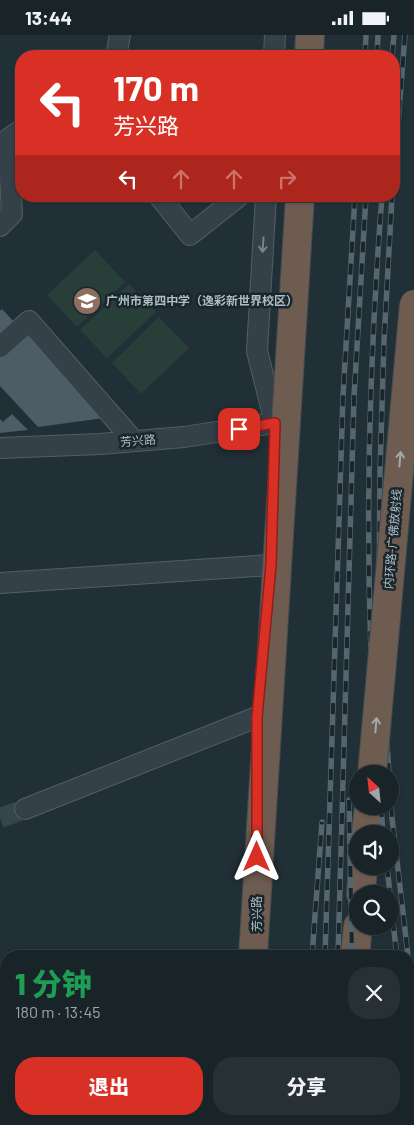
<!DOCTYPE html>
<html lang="zh">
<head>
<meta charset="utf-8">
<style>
  :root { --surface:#192429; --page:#263035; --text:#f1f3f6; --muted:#9fa4a8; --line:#374146; --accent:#d93025 }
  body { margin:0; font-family:Barlow,"Noto Sans SC",sans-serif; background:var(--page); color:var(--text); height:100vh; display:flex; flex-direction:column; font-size:19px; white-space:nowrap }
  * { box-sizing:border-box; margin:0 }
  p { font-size:16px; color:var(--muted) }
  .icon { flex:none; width:28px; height:28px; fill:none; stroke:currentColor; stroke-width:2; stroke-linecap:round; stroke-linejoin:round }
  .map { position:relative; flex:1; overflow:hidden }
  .details { position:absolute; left:0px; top:915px; width:415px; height:175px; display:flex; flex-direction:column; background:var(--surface); border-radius:20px 20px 0 0; box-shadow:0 1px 4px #0004,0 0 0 1px var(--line) }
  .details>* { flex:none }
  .guide { position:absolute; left:15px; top:15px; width:385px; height:152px; border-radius:20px; box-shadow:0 1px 4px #0004,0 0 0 1px var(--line); background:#d93025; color:#fff; overflow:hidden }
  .needle { width:32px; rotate:333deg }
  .controls { position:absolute; left:349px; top:730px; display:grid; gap:10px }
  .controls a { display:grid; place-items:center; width:50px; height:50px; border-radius:50%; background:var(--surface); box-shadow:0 1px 4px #0004,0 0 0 1px var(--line); font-size:25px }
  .pin { position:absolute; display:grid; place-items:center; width:42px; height:42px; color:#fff; margin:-21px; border-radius:10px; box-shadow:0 2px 8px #0006 }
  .me { position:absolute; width:55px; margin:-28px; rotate:0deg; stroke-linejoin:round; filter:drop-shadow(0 0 4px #0008) }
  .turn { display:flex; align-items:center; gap:18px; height:105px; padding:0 15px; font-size:22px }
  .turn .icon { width:65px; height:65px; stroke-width:2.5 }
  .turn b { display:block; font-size:35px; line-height:42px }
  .lanes { display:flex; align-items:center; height:48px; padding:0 15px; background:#0003; justify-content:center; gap:25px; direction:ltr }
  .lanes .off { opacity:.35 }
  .round { display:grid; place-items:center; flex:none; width:52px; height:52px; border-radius:20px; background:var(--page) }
  .overview { display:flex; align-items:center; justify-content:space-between; height:85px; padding:0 15px }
  h1 { font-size:30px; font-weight:800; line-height:38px; color:#1e9e55 }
  .action { display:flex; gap:10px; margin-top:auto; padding:10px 15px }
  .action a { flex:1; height:58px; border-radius:20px; background:var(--accent); color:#fff; font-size:20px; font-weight:800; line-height:58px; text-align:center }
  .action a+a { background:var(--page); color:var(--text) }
  .status { display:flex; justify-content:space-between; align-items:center; height:35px; padding:0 25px; background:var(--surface); direction:ltr }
  .status svg { height:14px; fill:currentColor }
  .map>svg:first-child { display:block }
</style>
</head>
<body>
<div class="status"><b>13:44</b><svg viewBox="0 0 49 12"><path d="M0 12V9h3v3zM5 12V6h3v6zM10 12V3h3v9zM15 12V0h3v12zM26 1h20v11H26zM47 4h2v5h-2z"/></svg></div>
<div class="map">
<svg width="414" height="1090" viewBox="0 0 414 1090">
  <rect width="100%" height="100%" fill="#213037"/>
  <!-- green -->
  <path fill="#273e39" d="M95,215l30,32 -48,45 -30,-32z
    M129,249l27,28 -49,46 -27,-28z
    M159,282l30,31 -48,46 -29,-31z"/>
  <!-- building -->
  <path fill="#4c5d66" d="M2,274l13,14 -15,13v-25z
    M26,298l78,85 -66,9 -38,-41v-30z
    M12,379l16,16 -28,3v-14l3,3z"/>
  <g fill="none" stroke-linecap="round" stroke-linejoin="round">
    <!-- minor-tunnel -->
    <path stroke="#36454c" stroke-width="20" stroke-dasharray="20 10" stroke-linecap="butt" d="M0,783l25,-9"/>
    <defs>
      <path id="minor" d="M116,21l4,-21
        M274,21l1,-21
        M159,161l31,39 48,-38
        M266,161l-9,155 18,72
        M0,191l12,-12 -4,-75 13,-9
        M0,312l29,-26 105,120
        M0,413l100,-4 84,-7 91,-14
        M0,548l271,-18
        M25,774l232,-92"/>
      <path id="highway" d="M309,21l1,-21
        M366,799l3,-28
        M361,859l2,-28
        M355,921l3,-30
        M242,1090l1,-6
        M340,1090v-6"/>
    </defs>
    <!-- minor casing -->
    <use href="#minor" stroke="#525f65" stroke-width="22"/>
    <!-- highway casing -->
    <use href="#highway" stroke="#3f4c52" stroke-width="30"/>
    <!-- minor -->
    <use href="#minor" stroke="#344148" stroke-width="20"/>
    <!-- highway -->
    <use href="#highway" stroke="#6e5c51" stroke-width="28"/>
    <defs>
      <path id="rail" d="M365,21l1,-21
        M377,21l1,-21
        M392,21l2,-21
        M394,142l11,-142
        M378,739c-15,-192 -11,-386 4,-578
        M389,739l-5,-73 -5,-109 1,-120 4,-131 8,-145
        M390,749l2,34 16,138
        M349,765l3,156
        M381,771l2,28
        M387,831l3,28
        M390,863l7,58
        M312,921l10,-134
        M325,921l18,-560 12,-200
        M338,921l16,-559 12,-201
        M409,929l5,38
        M409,1007l5,38
        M356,1084v6
        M299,1090l1,-6
        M320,1090v-6
        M333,1090v-6"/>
    </defs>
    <!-- rail casing -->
    <use href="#rail" stroke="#56666f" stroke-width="5.5"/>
    <!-- rail -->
    <use href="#rail" stroke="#1a262c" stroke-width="4" stroke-dasharray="11" stroke-linecap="butt"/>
    <defs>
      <path id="highway-bridge" d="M372,739l42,-470
        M253,921l47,-760"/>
    </defs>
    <!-- highway-bridge casing -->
    <use href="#highway-bridge" stroke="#3f4c52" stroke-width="30" stroke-linecap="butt"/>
    <!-- highway-bridge -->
    <use href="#highway-bridge" stroke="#6e5c51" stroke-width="28"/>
  </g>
  <!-- one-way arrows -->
  <defs><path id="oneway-shaft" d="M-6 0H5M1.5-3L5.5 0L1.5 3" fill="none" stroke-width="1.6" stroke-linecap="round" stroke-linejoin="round" transform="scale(1.25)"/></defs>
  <use stroke="#77858c" href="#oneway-shaft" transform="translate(263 210) rotate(94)"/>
  <g stroke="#a1a9ad">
    <use href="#oneway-shaft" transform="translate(400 424) rotate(-85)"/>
    <use href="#oneway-shaft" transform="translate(376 690) rotate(-85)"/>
  </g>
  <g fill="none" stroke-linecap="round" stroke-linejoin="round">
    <defs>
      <path id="route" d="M239,394l36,-6 -4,142 -14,152v140"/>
    </defs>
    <!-- route casing -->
    <use href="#route" stroke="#8d1f18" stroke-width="12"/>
    <!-- route -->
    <use href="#route" stroke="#d93025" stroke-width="9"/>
  </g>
  <!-- icons -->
  <defs>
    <symbol id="school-disc" viewBox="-11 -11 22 22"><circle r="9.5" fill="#8d6e63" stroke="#1a262c"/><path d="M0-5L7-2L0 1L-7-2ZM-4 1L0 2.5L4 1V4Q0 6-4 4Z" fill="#fff"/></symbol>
  </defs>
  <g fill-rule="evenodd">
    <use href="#school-disc" x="71" y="250" width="32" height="32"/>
  </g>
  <g text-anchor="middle" stroke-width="5" stroke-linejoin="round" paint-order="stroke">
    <!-- poi labels -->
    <g font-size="12" font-weight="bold" fill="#aebcc4" stroke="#1a262c" text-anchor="start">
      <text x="106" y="270">广州市第四中学（逸彩新世界校区）</text>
    </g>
    <!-- street labels -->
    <g font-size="12" fill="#aebcc4" stroke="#1a262c">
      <text transform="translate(138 406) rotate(-5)" y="4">芳兴路</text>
      <text transform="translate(393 504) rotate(-85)" y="4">内环路-广佛放射线</text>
      <text transform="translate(257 879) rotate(-90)" y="4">芳兴路</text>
    </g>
  </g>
</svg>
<div class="controls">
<a><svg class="needle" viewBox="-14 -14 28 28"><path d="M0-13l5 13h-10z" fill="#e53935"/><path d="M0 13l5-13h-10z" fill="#9fa4a8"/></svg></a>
<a><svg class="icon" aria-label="sound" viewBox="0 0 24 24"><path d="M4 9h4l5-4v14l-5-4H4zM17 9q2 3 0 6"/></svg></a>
<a><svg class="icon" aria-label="search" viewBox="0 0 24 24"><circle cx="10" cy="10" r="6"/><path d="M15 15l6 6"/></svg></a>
</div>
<div class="pin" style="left:239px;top:394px;background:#d93025"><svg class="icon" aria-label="arrive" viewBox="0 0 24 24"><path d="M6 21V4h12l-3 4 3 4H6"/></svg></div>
<svg class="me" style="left:257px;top:822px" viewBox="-20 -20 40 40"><path d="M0-17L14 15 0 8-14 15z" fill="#d93025" stroke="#fff" stroke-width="4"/></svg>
<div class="guide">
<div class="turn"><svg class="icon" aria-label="left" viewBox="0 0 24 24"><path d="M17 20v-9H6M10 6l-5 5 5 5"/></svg><div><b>170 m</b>芳兴路</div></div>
<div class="lanes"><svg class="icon" aria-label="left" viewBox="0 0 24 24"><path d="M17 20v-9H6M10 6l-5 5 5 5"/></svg><svg class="icon off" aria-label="ahead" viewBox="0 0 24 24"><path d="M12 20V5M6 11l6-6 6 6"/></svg><svg class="icon off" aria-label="ahead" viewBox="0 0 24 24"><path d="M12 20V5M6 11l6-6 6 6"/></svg><svg class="icon off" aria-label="right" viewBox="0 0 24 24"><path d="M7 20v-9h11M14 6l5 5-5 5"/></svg></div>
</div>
<section class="details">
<div class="overview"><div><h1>1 分钟</h1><p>180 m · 13:45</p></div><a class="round"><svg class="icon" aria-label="close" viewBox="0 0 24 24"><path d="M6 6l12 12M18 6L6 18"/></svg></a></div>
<div class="action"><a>退出</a><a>分享</a></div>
</section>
</div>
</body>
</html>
